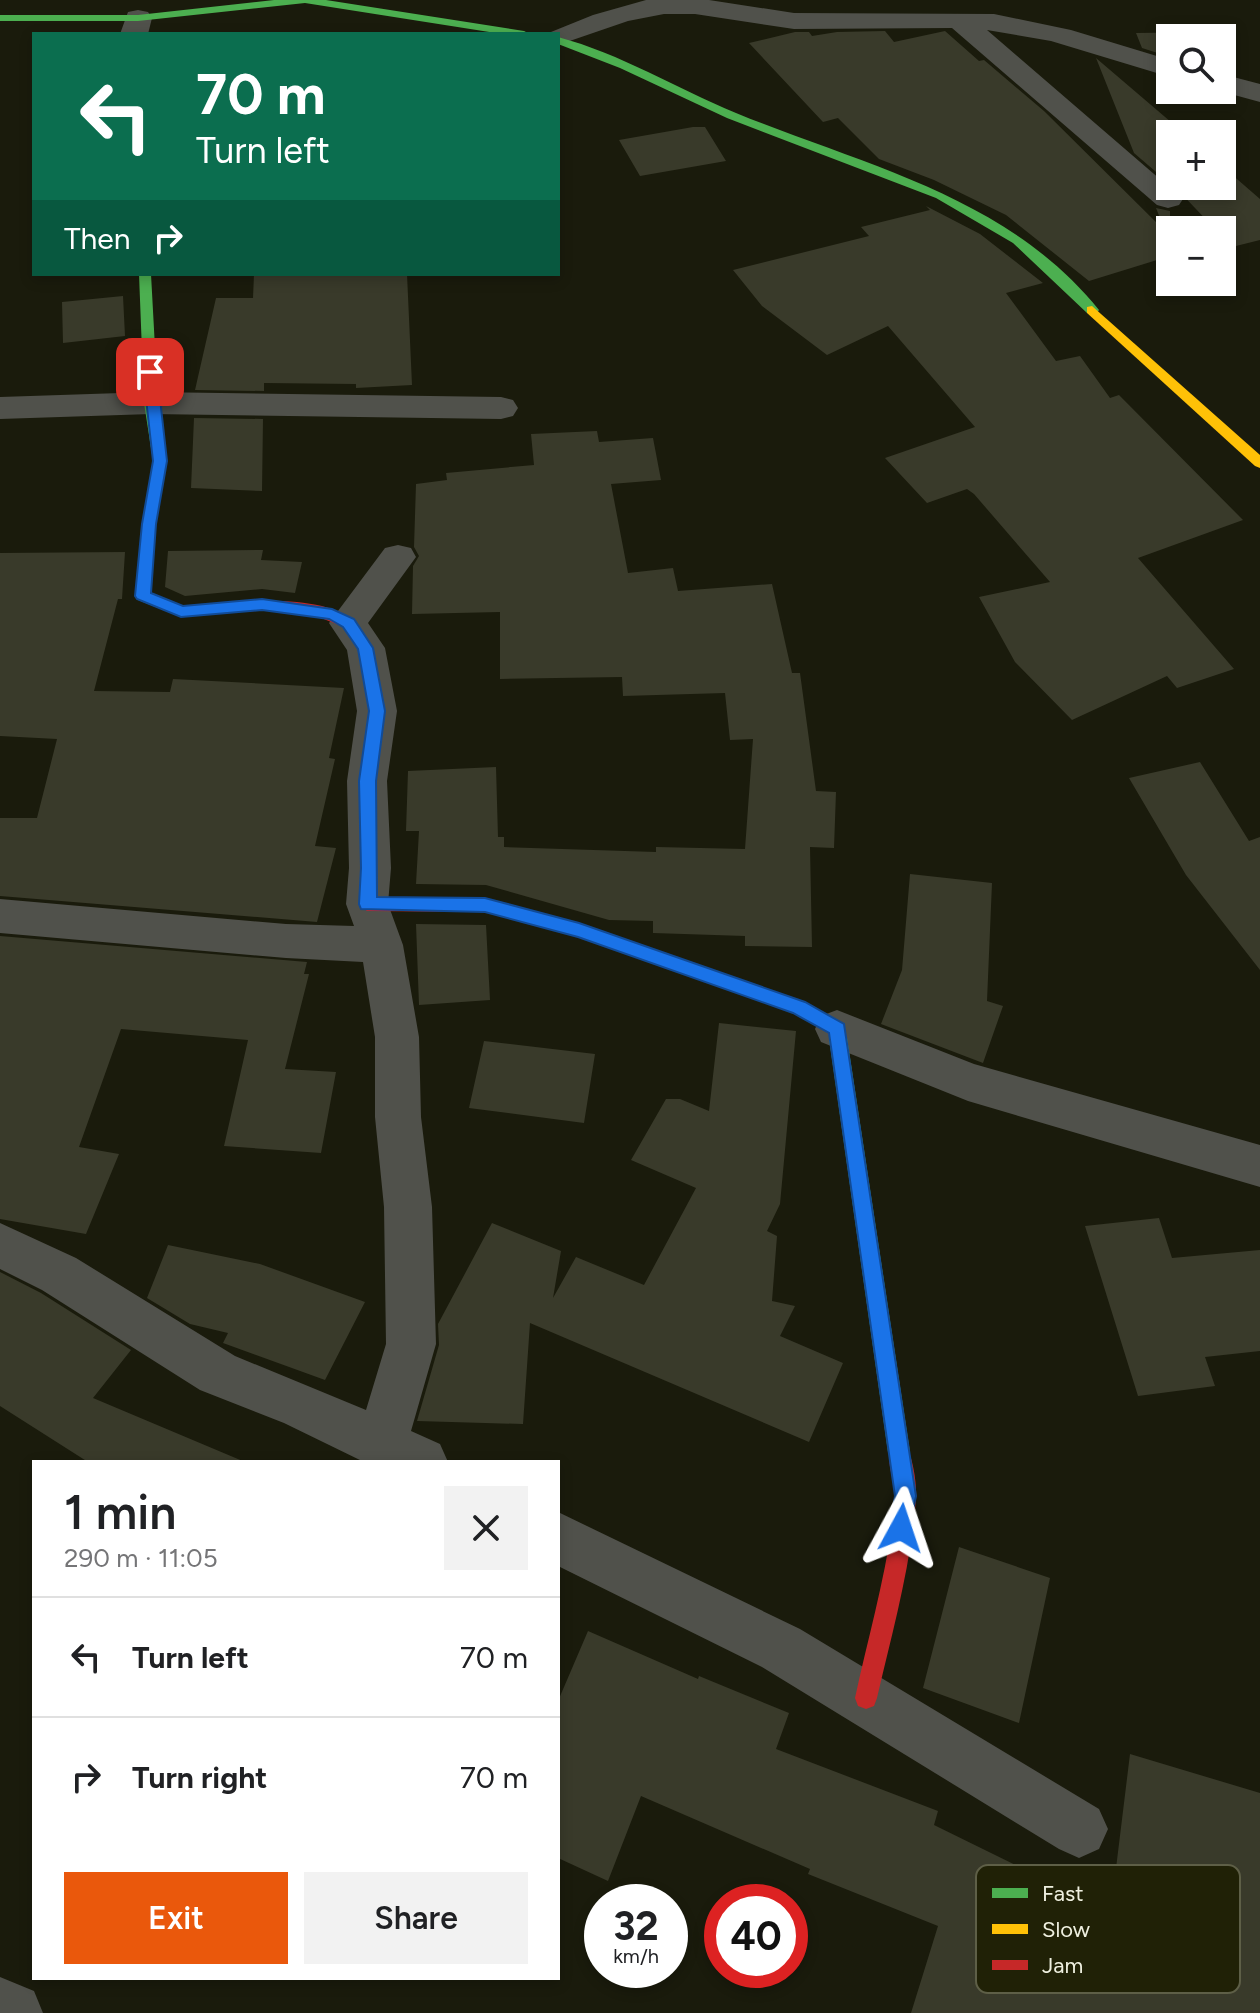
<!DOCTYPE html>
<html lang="en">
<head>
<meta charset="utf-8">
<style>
  :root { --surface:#fff; --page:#f2f2f2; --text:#202124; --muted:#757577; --line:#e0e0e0; --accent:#ea580c }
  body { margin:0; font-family:Figtree,sans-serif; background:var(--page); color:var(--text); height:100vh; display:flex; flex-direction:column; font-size:30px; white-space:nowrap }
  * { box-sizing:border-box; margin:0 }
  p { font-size:26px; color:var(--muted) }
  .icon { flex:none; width:44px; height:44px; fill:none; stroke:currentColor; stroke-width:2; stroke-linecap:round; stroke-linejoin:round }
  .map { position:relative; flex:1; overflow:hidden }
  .side { position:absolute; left:32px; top:1460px; width:528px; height:520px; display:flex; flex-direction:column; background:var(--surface); border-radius:0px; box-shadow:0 4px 12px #0003 }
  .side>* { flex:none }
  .banner { position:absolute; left:32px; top:32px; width:528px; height:244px; border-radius:0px; box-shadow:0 4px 12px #0003; background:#0b6e4f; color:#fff; overflow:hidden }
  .fabs { position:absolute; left:1156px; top:24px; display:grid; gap:16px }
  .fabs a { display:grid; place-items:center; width:80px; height:80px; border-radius:0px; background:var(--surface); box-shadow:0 4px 12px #0003; font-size:40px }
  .speed { position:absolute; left:584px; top:1884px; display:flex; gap:16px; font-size:40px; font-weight:700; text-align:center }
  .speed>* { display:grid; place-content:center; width:104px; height:104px; border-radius:50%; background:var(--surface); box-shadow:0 4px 12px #0003; line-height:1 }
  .speed small { font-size:20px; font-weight:400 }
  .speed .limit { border:12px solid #d22; background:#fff; color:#111 }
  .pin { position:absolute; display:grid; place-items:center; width:68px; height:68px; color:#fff; margin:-34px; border-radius:16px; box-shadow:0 4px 12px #0006 }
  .me { position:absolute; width:88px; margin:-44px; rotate:5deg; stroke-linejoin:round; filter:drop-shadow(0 0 6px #0008) }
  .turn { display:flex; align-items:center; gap:28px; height:168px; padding:0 32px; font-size:36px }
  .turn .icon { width:104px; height:104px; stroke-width:2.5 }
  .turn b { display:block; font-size:56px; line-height:68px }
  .then { display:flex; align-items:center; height:76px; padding:0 32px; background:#0003; gap:16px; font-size:30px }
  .round { display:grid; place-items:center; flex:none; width:84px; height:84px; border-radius:0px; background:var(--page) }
  .head { display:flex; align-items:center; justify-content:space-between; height:136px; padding:0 32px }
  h1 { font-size:48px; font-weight:600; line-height:60px }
  .primary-button { display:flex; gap:16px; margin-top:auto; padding:16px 32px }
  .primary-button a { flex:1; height:92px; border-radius:0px; background:var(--accent); color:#fff; font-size:32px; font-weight:600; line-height:92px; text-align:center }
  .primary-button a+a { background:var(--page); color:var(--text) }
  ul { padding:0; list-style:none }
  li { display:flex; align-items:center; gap:24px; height:120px; padding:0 32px; border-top:2px solid var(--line) }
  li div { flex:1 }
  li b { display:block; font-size:30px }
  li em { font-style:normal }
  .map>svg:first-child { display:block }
</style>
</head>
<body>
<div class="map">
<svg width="1260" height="2013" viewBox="0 0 1260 2013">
  <rect width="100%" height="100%" fill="#1a1b0c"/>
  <!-- building -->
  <path fill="#393a2a" d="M885,31l9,11 51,-11 34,30 5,-1 60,51 121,120 -9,-23 14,3v45l-81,25 -83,-66 -72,-35 -55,-21 -41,-41 -15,4 -74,-79 46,-11h14l3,4 25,-4z
    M1211,32l3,6h-44v19l-28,-9 -6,-15z
    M1096,58l89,76h-15v50l-36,-31z
    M693,127h12l21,34 -86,15 -21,-36z
    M1222,166l38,33v41l-28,7 -10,-10v-7h-6l-42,-44h48z
    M926,206l54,28 63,49 -37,10 50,68 24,-5 30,42 9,-3 124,125 -105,38 96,111 -57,19 -10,-12 -95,44 -57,-58 -36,-65 71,-15 -76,-88 -7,-5 -40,14 -42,-45 90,-31 -87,-101 -61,29 -65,-49 -29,-36 136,-34 -8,-9 69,-17z
    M254,274h153l5,111 -56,3v-4l-92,-1v8l-69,-1 21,-92h37z
    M123,296l2,40 -62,7 -1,-41z
    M194,418l69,1 -1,72 -71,-3z
    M597,431l2,11 54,-4 8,42 -50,4 17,89 45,-5 5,23 94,-7 20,89h8l16,118 20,1 -2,56 -24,-1 2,100 -67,-1v-10l-92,-3v-12l-44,-1 -123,-35 -70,-1 3,-53h-13l2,-60 88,-4 2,70h6v10l152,5v-5l89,2 8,-110 -23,1 -5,-47 -102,3 -1,-19 -122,2v-67l-88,2 1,-48 6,-10 -5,-9 2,-63 31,-4 -1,-7 88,-8 -3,-31z
    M263,550l-2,10 41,2 -7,31 -33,-4 -77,7 -20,-9 3,-36z
    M125,552l-3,47h-4l-24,92 76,1 3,-13 171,9 -15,70 6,1 -20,87 21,2 -19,74 -317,-26v-78h37l20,-79 -57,-3v-183z
    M1200,762l49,79 11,-4v133l-74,-95 -57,-97z
    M910,874l82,9 -5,118 16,5 -20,57 -102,-39 21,-54z
    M416,924l70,1 4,75 -71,5z
    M0,936l307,26 -3,12h5l-24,95 51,3 -15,81 -97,-7 24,-106 -127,-11 -42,118 40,7 -33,80 -86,-15z
    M719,1023l77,8 -16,173 -13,27 10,5 -5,65 23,5 -15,30 63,27 -34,79 -279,-119 -7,101 -106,-3 22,-76 -1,-21 54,-101 69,28 -8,47 23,-41 68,28 52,-97 -65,-28 35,-61h14l29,12z
    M484,1041l111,13 -11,69 -115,-15z
    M1159,1218l13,40 88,-8v101l-55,6 10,29 -77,10 -53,-170z
    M168,1245l92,19 105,38 -40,78 -102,-37 5,-10 -38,-9 -43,-26z
    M0,1272l41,21 90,57 -38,48 152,64h-157l-88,-56z
    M959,1547l91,31 -31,145 -96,-35z
    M588,1631l110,48 1,-3 90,37 -13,36 162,62 -4,14 167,82 3,-10 8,4 18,-147 130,39v220h-349l27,-87 -130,-52 2,-5 -169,-73 -33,85 -50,-23v-157z"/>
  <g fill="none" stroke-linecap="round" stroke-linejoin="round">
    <!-- street -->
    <path fill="#50514b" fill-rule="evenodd" d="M646,0h63l85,13 200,1 77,16 99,30v17l-119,-36 -64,-11 196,169 -4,6 -11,3 -11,-3 -205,-177 -158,1 -99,-15h-31l-36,7 -70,24v-11h-12l47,-19z
      M138,10l10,2 4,6 -4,16h-28l8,-22z
      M1222,74l38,10v18l-44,-12h6z
      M151,392l350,5 12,3 5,8 -5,8 -12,3 -350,-5 -151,5v-22z
      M398,545l13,3 5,9 -48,66 17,25 12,63 -10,70 4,87 -3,36 15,41 16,92 2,80 11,90 4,137 -25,87 29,13 8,18h-84l-80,-39 -84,-33 -158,-100 -42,-21v-46l76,35 159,98 131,54 20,-66 -2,-137 -9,-90v-80l-12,-75 -77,-4 -286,-25v-34l286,25 68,2 -8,-22 3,-36 -2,-87 10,-70 -10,-61 -18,-27 56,-75z
      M837,1010l137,54 286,81v42l-292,-86 -147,-59 -6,-13 6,-13z
      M558,1512l242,117 299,180 9,20 -9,20 -20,9 -20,-9 -297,-182 -204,-101z
      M0,1977l34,14 9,22h-43z"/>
    <!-- fast -->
    <path fill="#4caf50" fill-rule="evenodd" d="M274,0h52l198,31 6,3h-28l-197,-31 -167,18h-138v-6h138z
      M558,37c63,17 118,51 178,76 129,53 271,83 363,197l-2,3h-10l-74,-70 -77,-45 -209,-80 -107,-50 -62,-24z
      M139,274h12l7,129 9,58 -11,63 -5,69 31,13 10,1v8l-11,2 -43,-17 -3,-4 7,-72 11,-63 -9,-58z
      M838,1030l6,3 3,5 63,414 -4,7 -7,3 -7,-3 -4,-7 -59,-414 3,-5z"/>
    <!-- slow -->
    <path fill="#ffc107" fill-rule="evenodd" d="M1092,306l168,149v13l-5,-2 -168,-153v-6z"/>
    <!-- jam -->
    <path fill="#c62828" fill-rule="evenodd" d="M248,601c30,-1 87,-1 108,22l-8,5c-12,-3 -23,-10 -35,-12 -41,-10 -85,-3 -126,0l-8,-5 8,-5z
      M367,897l118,1 94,25 226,79 38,22 4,14 -3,5h-12l-4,-10 -35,-21 -215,-75 -93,-25 -118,-1 -9,-7z
      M899,1442l7,3c7,14 11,38 10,54 -5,67 -24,134 -39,199l-3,8 -8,3 -8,-3 -3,-8c14,-65 34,-132 40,-199 1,-18 -11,-37 -3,-54z"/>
  </g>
  <!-- route -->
  <path fill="#1a73e8" stroke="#114b97" stroke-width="2" d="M150,368l7,4 10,89 -11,63 -5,69 32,13 79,-7 70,10 22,10 19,29 12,63 -9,70 1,116 108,1 94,25 226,79 39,22 72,472 -8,39 -7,3 -8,-3 -3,-7 5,-32 -66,-463 -36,-20 -215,-76 -93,-25 -124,-3 -2,-5 2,-36 -2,-87 10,-70 -11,-62 -15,-22 -14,-8 -67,-9 -81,7 -44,-18 -2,-3 7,-72 11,-63 -10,-89z"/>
  <!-- legend -->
  <rect x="976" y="1865" width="264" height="128" rx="12" fill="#202106" stroke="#5e5f47" stroke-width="2"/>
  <rect x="992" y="1888" width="36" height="10" fill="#4caf50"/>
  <rect x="992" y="1924" width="36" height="10" fill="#ffc107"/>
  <rect x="992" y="1960" width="36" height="10" fill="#c62828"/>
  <g font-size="22" fill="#eff0e0">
    <text x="1042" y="1901">Fast</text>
    <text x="1042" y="1937">Slow</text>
    <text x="1042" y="1973">Jam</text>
  </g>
</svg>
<div class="fabs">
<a><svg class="icon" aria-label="search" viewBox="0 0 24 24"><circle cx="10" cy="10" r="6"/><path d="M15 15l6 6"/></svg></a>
<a>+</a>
<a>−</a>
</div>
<div class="speed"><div>32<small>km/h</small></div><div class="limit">40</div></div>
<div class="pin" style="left:150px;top:372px;background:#d93025"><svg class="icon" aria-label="arrive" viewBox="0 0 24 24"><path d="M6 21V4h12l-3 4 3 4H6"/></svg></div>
<svg class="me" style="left:901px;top:1528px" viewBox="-20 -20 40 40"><path d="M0-17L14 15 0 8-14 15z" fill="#1a73e8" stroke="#fff" stroke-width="4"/></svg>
<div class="banner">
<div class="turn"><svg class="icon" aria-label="left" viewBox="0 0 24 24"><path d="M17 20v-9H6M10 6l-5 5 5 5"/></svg><div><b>70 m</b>Turn left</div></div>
<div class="then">Then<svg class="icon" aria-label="right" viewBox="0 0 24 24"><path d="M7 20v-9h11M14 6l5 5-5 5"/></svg></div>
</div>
<section class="side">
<div class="head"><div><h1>1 min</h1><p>290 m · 11:05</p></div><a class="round"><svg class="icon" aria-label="close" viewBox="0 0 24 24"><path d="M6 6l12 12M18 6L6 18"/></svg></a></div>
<ul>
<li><svg class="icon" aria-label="left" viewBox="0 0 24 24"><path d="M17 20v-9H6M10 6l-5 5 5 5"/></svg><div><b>Turn left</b></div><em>70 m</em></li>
<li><svg class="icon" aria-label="right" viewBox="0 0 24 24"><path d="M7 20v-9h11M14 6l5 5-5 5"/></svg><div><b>Turn right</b></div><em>70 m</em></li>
</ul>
<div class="primary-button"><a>Exit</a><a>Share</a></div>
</section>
</div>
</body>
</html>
